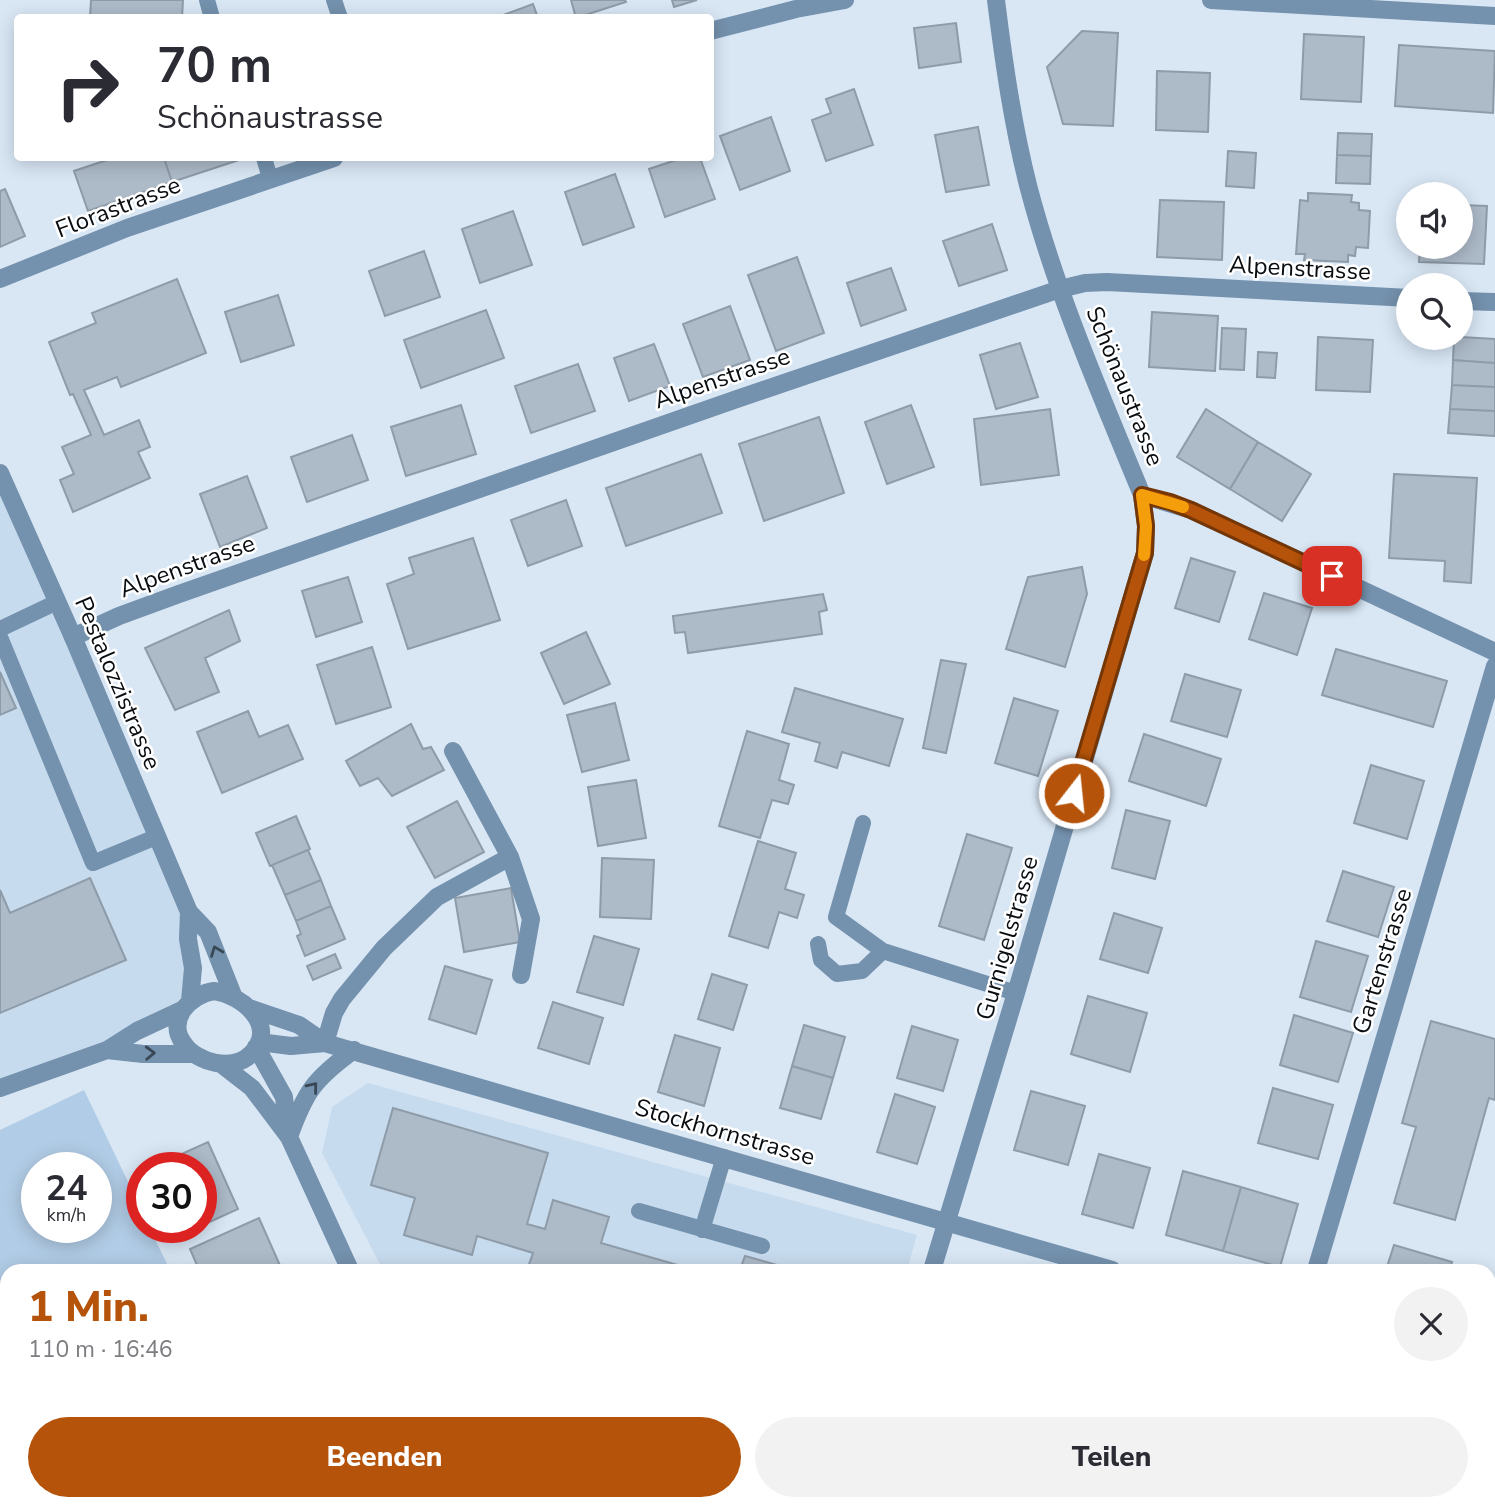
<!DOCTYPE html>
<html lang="de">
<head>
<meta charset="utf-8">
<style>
  :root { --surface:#fff; --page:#f2f2f3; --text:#2b2b33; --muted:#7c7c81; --accent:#b45309 }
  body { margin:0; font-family:"Nunito Sans",sans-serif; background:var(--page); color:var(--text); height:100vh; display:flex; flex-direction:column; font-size:26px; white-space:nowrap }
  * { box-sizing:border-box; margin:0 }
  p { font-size:23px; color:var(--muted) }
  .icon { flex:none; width:38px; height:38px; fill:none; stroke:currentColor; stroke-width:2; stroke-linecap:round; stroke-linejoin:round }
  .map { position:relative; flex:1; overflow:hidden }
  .sheet { position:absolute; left:0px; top:1264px; width:1496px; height:247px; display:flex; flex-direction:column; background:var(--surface); border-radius:21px 21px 0 0; box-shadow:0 4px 18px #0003 }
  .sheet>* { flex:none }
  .banner { position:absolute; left:14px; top:14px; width:700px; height:147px; border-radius:7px; box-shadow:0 4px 18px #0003; background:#fff; color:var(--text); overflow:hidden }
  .tools { position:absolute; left:1396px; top:182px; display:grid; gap:14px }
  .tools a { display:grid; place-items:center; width:77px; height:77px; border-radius:50%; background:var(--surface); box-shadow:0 4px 18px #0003; font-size:35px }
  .speed { position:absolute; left:21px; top:1152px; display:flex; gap:14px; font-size:35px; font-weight:700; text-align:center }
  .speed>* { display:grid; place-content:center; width:91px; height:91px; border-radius:50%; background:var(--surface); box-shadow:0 4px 18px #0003; line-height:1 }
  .speed small { font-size:18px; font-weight:400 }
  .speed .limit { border:10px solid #d22; background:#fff; color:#111 }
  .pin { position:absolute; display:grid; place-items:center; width:60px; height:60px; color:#fff; margin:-30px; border-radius:14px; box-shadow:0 4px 10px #0006 }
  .me { position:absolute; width:77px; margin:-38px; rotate:16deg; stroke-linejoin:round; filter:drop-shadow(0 0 5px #0008) }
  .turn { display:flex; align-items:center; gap:24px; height:147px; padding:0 28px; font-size:32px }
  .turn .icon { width:91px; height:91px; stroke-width:2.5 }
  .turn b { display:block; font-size:49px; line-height:60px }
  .round { display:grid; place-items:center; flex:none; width:74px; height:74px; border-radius:37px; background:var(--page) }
  .overview { display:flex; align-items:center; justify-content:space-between; height:119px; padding:0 28px }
  h1 { font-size:42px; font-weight:800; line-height:52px; color:var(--accent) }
  .button { display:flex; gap:14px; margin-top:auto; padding:14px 28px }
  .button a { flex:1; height:80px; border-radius:42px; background:var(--accent); color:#fff; font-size:28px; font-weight:800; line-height:80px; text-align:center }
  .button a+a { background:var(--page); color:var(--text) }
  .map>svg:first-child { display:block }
</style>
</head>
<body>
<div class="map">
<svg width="1495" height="1509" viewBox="0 0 1495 1509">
  <rect width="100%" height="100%" fill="#d9e7f5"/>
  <!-- built -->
  <path fill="#c7dbee" d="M0,473l189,439 -7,98 -182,78z
    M368,1083l549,152 -10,35h-524l-61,-117 10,-46z
    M505,1503h333l-2,6h-328z"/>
  <!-- green -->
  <path fill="#b1cce6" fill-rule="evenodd" d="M84,1090l58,121v16h7l21,43h-163v233h230l-12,6h-225v-379zM37,1167h59v60h-59z"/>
  <!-- building -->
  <path fill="#adbac8" stroke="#8e9ba8" stroke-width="2" d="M91,0h92l-1,18h-92z
    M571,0h54l1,2 -50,16z
    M672,0h25l-23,7z
    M533,4l5,14h-43z
    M956,23l5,39 -42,6 -5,-40z
    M1082,31l36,2 -5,93 -50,-2 -16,-57z
    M1304,34l60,3 -3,65 -60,-3z
    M1399,45l96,6 -2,62 -98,-7z
    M1157,71l53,2 -2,59 -52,-2z
    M854,89l19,56 -47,16 -14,-41 19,-7 -5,-14z
    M771,117l19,54 -50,19 -20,-54z
    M978,127l11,58 -43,7 -11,-57z
    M1338,133l34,1 -1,22 -34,-1z
    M1228,151l28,2 -2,35 -28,-2z
    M1337,155l34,1 -1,28 -34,-1z
    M113,158h51l8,24 -84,29 -14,-40z
    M164,158h81l-73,24z
    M682,158h18l15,41 -50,18 -16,-48z
    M615,174l19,53 -51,18 -18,-53z
    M5,189l20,47 -25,11v-56z
    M1308,193l44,2 -1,7 8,1v7l11,1 -2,37 -12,-1 -1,9 -7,-1v7l-44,-2 1,-6h-9l4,-54 8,1z
    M1160,200l64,2 -2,58 -65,-3z
    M1461,205l26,1 -3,58 -65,-2 1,-15h41z
    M513,211l19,54 -52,18 -18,-54z
    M992,224l15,46 -48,16 -16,-45z
    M424,251l16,46 -55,19 -16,-45z
    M797,257l27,76 -48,18 -28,-76z
    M891,268l15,42 -45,16 -14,-43z
    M177,279l29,74 -85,34 -4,-10 -33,13 20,45 35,-15 11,27 -12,5 12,26 -77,34 -13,-32 14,-6 -12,-27 29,-12 -18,-41 -3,1 -21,-53 47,-19 -4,-10z
    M278,295l16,50 -53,17 -16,-50z
    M730,306l20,54 -47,17 -20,-53z
    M486,310l18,48 -83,30 -17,-48z
    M1152,312l66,4 -3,55 -66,-4z
    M1222,328l24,1 -2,41 -24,-1z
    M1318,337l55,3 -3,52 -54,-2z
    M1461,337l34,2v24l-42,-3 1,-22z
    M1020,343l18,54 -42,12 -16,-54z
    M654,344l16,42 -41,15 -15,-43z
    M1258,352l19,1 -2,25 -18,-1z
    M1453,360l42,3v24l-43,-2z
    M578,364l17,47 -64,22 -16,-47z
    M1452,385l43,2v24l-45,-2z
    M461,405l15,49 -70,22 -15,-49z
    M911,405l23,62 -47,17 -22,-62z
    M1050,409l9,66 -78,10 -7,-66z
    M1206,409l52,33 -28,47 -53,-32z
    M1450,409l45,2v25l-47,-3z
    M819,417l25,76 -80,28 -25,-77z
    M352,435l16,45 -61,22 -16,-45z
    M1258,442l53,32 -29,47 -52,-32z
    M701,454l21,59 -96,33 -20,-58z
    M1394,474l83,4 -6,105 -27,-2 1,-20 -56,-3z
    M247,476l20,52 -47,19 -20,-53z
    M566,500l16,46 -54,20 -17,-46z
    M473,538l27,82 -92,29 -21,-65 27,-10 -5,-16z
    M1191,558l44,14 -16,50 -44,-14z
    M1082,567l5,27 -22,73 -59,-18 22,-72z
    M348,577l14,45 -46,15 -14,-46z
    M1264,593l48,15 -15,47 -48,-16z
    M823,594l4,16 -8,2 3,22 -134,19 -3,-21 -10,1 -2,-17z
    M229,610l11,31 -35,17 14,34 -44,18 -30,-62z
    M586,632l24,52 -46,20 -23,-51z
    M372,647l19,60 -55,17 -19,-59z
    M1336,649l111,32 -14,46 -111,-32z
    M941,660l25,4 -20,89 -23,-5z
    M0,672l16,36 -16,7z
    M1185,674l56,16 -14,47 -56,-16z
    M795,688l108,31 -14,47 -47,-14 -5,16 -22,-7 5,-18 -38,-11z
    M1014,698l44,13 -20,65 -43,-13z
    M615,703l14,57 -47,12 -15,-57z
    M248,711l11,26 29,-12 15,34 -81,34 -25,-61z
    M411,724l12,25 8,-2 13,23 -52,26 -14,-18 -18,8 -14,-25z
    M747,731l42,13 -10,36 15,5 -6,19 -16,-4 -12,38 -41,-12z
    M1144,734l77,25 -15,47 -77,-25z
    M1371,765l53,16 -17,58 -53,-16z
    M636,780l10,58 -48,8 -10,-59z
    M457,801l27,51 -49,26 -28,-51z
    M1126,810l44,11 -15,58 -43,-11z
    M296,816l14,33 -40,17 -14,-33z
    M967,834l45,14 -28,92 -45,-14z
    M758,841l38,12 -11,36 19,6 -7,23 -18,-6 -11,36 -39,-12z
    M308,850l13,30 -36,15 -13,-30z
    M602,858l52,2 -3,59 -51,-2z
    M1343,871l51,16 -16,50 -51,-16z
    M90,878l36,82 -126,53v-123l10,23z
    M321,880l10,26 -35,15 -11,-26z
    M511,888l9,54 -56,10 -9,-54z
    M331,906l14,33 -40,17 -8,-20 4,-2 -5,-13z
    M1114,913l48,15 -14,45 -48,-14z
    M594,936l45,13 -16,56 -46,-13z
    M1316,941l52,15 -17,56 -51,-15z
    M335,954l6,14 -28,12 -6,-14z
    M445,966l47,14 -16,54 -47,-15z
    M712,974l35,11 -14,45 -35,-11z
    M1088,996l59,17 -17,59 -59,-18z
    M553,1002l50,16 -14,46 -51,-16z
    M1294,1015l59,18 -15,49 -58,-17z
    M1431,1021l64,18v61l-6,-2 -34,122 -61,-17 22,-76 -14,-4z
    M804,1025l41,12 -12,41 -41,-12z
    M912,1026l46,14 -15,51 -46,-13z
    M675,1035l45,13 -16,58 -46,-14z
    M792,1066l41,12 -12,41 -41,-11z
    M1273,1088l60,17 -15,54 -60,-16z
    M1031,1091l54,15 -17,59 -54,-15z
    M895,1094l40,13 -18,57 -40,-12z
    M393,1108l155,45 -21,71 18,5 8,-29 56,17 -8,26 94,27h-168l6,-17 -56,-17 -5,19 -68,-20 11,-37 -44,-13z
    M208,1142l30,67 -37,17v-59h-32l-3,-6z
    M1099,1154l51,14 -17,60 -51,-14z
    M1183,1171l58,16 -18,64 -57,-16z
    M1241,1187l57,17 -18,63 -57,-16z
    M259,1218l23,52h-83l-9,-21z
    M1394,1245l58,17 -2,8h-64z
    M745,1256l50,14h-55z
    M1495,1472v37h-59l10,-6h43v-27z
    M1185,1503h51l4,6h-59l-1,-3z"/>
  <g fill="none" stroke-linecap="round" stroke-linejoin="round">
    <!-- service -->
    <path stroke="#7491ad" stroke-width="16" d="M207,0l5,18
      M334,0l6,18
      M264,158l6,20
      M0,629l57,-27
      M0,637l93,226 63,-26
      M863,823l-27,94 47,34 133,42
      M818,944l3,16 16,14 25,-3 21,-20
      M639,1211l123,35
      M702,1230l22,-73"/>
    <!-- minor -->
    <path stroke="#7491ad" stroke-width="18" d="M1211,0l284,16
      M710,31l86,-22 49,-9
      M0,279l127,-51 207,-70
      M1461,301l34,1
      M1142,495l49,15 304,142
      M73,637l46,-21 60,-22 555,-194 326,-111 25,-6 22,-1 302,16
      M453,751l57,106 21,62 -10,56
      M325,1043l9,-30 8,-14 42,-51 53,-51 73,-40
      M932,1270l84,-277 129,-440 1,-27 -4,-31c-41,-100 -85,-200 -113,-306 -16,-62 -25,-125 -33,-189
      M1316,1270l179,-604
      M864,1509l1,-6
      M1358,1509l10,-6"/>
    <!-- tertiary -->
    <path stroke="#7491ad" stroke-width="18" d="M0,473l73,164 116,275 19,20 25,63
      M189,912l-1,27 5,29 -3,33
      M214,991c29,4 65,36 37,63 -18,18 -54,9 -67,-10 -19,-24 7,-50 30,-53z
      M249,1008l50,17 26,18 787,227
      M259,1042l32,4 34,-3
      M256,1047l28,50 4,37
      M107,1050l36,4h50
      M221,1064l31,24 37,49 61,133
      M0,1088l107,-38 30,-19 45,-21
      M289,1137c16,-45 25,-58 65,-87
      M1489,1383l6,2
      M480,1503l4,6"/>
  </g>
  <!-- one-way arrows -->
  <defs><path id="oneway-chevron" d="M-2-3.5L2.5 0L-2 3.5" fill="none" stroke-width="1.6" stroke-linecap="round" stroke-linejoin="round" transform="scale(1.75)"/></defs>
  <g stroke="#394857">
    <use href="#oneway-chevron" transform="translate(216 951) rotate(-111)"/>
    <use href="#oneway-chevron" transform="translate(150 1053) rotate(-2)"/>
    <use href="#oneway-chevron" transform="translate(313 1087) rotate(-51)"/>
  </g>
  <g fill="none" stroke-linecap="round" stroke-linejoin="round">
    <defs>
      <path id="route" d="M1074,793l71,-240 1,-27 -4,-31 28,7 21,8 141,66"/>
    </defs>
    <!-- route casing -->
    <use href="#route" stroke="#753606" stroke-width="18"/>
    <!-- route -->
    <use href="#route" stroke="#b45309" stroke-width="12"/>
    <!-- slow -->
    <path stroke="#f59e0b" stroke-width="12" d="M1144,555l2,-29 -4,-31 41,12"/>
  </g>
  <g text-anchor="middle" stroke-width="5" stroke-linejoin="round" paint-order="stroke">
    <!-- street labels -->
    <g font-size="24" fill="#080d11" stroke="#fff">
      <text transform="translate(118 207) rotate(-21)" y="8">Florastrasse</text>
      <text transform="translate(1300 268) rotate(3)" y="8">Alpenstrasse</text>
      <text transform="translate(722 378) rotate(-19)" y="8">Alpenstrasse</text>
      <text transform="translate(1125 386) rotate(68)" y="8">Schönaustrasse</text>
      <text transform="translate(187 566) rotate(-20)" y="8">Alpenstrasse</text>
      <text transform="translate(118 683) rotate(67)" y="8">Pestalozzistrasse</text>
      <text transform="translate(1007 938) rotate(-74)" y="8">Gurnigelstrasse</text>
      <text transform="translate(1382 961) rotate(-73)" y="8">Gartenstrasse</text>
      <text transform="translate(725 1132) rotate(16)" y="8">Stockhornstrasse</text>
    </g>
  </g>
</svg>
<div class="tools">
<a><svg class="icon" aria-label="sound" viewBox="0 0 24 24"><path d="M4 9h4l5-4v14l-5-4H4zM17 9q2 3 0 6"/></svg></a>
<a><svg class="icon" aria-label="search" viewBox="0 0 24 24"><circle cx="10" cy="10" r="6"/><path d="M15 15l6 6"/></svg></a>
</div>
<div class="speed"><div>24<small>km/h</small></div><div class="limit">30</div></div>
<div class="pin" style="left:1332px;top:576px;background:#d93025"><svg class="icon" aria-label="arrive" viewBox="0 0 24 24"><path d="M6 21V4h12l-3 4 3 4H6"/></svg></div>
<svg class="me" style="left:1074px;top:793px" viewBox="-20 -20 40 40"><circle r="17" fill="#b45309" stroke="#fff" stroke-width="3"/><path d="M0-11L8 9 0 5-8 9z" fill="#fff"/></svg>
<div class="banner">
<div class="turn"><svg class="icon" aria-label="right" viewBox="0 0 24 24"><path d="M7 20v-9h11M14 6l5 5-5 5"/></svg><div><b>70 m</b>Schönaustrasse</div></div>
</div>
<section class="sheet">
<div class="overview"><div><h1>1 Min.</h1><p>110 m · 16:46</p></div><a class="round"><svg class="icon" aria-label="close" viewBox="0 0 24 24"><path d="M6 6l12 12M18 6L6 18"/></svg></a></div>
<div class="button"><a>Beenden</a><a>Teilen</a></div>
</section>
</div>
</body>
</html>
